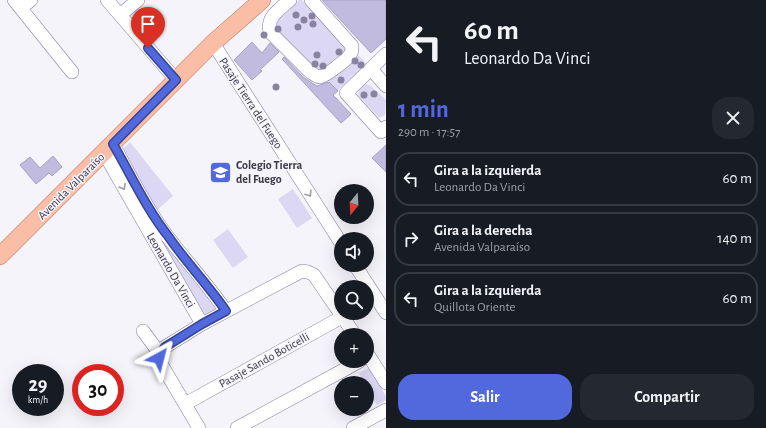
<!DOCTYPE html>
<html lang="es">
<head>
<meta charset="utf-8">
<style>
  :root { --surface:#171b24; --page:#242831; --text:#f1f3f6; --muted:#9ea1a6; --line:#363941; --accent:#5269de }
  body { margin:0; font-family:"Alegreya Sans",sans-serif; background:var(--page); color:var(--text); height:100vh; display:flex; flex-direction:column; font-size:15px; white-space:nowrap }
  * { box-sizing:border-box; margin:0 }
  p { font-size:13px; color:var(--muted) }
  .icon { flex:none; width:22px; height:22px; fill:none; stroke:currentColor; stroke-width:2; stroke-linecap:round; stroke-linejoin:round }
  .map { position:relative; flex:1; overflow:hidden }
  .side { display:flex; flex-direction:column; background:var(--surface); width:380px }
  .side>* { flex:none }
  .top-card { background:#171b24; color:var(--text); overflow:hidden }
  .needle { width:26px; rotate:198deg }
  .tools { position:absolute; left:334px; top:184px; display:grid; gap:8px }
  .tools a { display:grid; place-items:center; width:40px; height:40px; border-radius:50%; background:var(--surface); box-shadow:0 4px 16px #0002; font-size:20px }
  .speed { position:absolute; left:12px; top:364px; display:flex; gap:8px; font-size:20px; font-weight:700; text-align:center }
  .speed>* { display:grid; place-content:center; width:52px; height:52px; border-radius:50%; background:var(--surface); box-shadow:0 4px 16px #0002; line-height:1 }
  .speed small { font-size:10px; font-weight:400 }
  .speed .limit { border:6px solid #d22; background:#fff; color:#111 }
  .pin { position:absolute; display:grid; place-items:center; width:34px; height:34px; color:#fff; margin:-41px -17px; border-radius:50% 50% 50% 0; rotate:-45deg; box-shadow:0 0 4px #0007 }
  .pin .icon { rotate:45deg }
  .me { position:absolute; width:44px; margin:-22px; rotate:38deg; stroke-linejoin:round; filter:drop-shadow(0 0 3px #0008) }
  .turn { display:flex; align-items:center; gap:14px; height:84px; padding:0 12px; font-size:18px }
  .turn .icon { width:52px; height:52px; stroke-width:2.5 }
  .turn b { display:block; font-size:28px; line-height:34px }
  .round { display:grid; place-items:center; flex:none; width:42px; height:42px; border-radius:16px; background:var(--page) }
  .overview { display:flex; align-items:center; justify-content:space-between; height:68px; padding:0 12px }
  h1 { font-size:24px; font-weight:700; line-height:30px; color:var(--accent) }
  .action { display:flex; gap:8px; margin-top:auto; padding:8px 12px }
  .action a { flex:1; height:46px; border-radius:16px; background:var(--accent); color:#fff; font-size:16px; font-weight:700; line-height:46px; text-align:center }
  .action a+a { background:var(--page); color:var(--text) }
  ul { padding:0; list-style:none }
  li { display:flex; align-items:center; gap:12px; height:54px; margin:0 8px 6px; padding:0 4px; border:2px solid var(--line); border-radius:16px }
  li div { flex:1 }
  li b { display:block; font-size:15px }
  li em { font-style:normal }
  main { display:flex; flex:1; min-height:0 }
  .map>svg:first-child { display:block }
</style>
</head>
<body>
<main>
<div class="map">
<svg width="386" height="428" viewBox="0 0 386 428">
  <rect width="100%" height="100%" fill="#f5f4fb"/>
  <!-- green -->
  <path fill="#dcd8f3" d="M299,0h3l45,49 1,3 -25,20h-8l-40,-41 -2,-7z
    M358,55l9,9 -30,27 -11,-13z
    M366,84l5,2 15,14 -1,15 -6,3 -21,-23 2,-9z
    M130,142l43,54 -16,14 -36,-59z
    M113,163l108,146 -16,9z
    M293,189l19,29 -15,10 -19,-29z
    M228,229l20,28 -15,11 -20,-28z
    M370,367l16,30v3l-9,5 -10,-17v-5h-3l-5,-10z"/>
  <!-- building -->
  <path fill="#c1bbe0" stroke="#a6a1c2" d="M322,0h64v39l-15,14z
    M252,42l10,11 8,-10 9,9 -19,18 2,1 -10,9 -18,-20z
    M284,57l19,20 9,6 5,3 12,-4 9,9 -5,4 18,19 -10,9 -59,-64z
    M386,145v27l-14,-14z
    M53,156l9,11 -10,9 -3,-3 -13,11 -16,-19 10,-8 10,11z"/>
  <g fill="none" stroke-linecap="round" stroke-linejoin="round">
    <defs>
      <path id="minor" d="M14,0l58,72
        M107,0l69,80
        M290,0c-10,9 -24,17 -20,32l39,39c3,2 7,6 11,6 6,-1 26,-17 29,-21 3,-3 3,-6 3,-10l-41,-46
        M21,8l10,-8
        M120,15l18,-15
        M213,43l128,200
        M386,54l-40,39 35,39 5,-5
        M371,69l15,17
        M113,144c17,31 33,64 54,92 20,26 41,49 59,75
        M104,153l98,171
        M355,265l31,48
        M143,331l17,23
        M367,353l19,30
        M185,404l157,-87
        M199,428l-39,-66v-8l5,-7 37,-23 100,-53 6,1 6,3 41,60
        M237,428l123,-67
        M353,428l33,-18"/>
      <path id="major" d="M0,256l213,-213 49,-43"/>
    </defs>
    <!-- minor casing -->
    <use href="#minor" stroke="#827d9c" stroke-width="14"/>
    <!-- major casing -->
    <use href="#major" stroke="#b5735e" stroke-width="18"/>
    <!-- minor -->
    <use href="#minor" stroke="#fff" stroke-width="13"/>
    <!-- major -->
    <use href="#major" stroke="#fabea6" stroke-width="17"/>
  </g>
  <!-- trees -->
  <g fill="#8a83a0">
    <circle cx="296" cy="15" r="3.5"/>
    <circle cx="312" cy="16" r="3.5"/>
    <circle cx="304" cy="20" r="3.5"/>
    <circle cx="313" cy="24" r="3.5"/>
    <circle cx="298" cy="27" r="3.5"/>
    <circle cx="278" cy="29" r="3.5"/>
    <circle cx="264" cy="35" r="3.5"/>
    <circle cx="339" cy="52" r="3.5"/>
    <circle cx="317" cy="55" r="3.5"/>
    <circle cx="355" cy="61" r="3.5"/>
    <circle cx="315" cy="64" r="3.5"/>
    <circle cx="361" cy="65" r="3.5"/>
    <circle cx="323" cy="66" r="3.5"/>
    <circle cx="341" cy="80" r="3.5"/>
    <circle cx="276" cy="87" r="3.5"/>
    <circle cx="374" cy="94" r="3.5"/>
    <circle cx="364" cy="95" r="3.5"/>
  </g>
  <!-- one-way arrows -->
  <defs><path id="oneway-chevron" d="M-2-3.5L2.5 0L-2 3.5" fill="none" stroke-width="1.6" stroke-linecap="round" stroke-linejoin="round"/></defs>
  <g stroke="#9d9ca3">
    <use href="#oneway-chevron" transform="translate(123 187) rotate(60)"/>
    <use href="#oneway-chevron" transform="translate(309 194) rotate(57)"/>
  </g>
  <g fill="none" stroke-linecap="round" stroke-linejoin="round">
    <defs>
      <path id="route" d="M148,48l28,32 -63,64c18,31 33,64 55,92 18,26 40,49 58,75l-24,13 -37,23 -5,7 -1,4"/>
    </defs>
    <!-- route casing -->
    <use href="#route" stroke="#354490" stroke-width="10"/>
    <!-- route -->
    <use href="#route" stroke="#5269de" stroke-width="7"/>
  </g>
  <!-- icons -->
  <defs>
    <symbol id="school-square" viewBox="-11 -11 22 22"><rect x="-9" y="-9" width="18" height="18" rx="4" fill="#5269de" stroke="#f5f4fb"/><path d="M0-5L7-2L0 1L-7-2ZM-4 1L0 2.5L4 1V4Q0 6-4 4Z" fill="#fff"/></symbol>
  </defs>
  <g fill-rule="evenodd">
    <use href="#school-square" x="208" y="160" width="25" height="25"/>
  </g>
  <g text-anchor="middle" stroke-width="3" stroke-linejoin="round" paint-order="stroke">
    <!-- street labels -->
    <g font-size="12" fill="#3b3947" stroke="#f5f4fb">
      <text transform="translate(251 103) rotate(57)" y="4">Pasaje Tierra del Fuego</text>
      <text transform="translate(71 186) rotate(-45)" y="4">Avenida Valparaíso</text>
      <text transform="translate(171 270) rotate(60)" y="4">Leonardo Da Vinci</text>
      <text transform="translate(264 360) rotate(-29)" y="4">Pasaje Sando Boticelli</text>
    </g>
    <!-- poi labels -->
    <g font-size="12" font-weight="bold" fill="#3b3947" stroke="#f5f4fb" text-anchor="start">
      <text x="236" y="169">Colegio Tierra<tspan x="236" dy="14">del Fuego</tspan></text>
    </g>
  </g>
</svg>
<div class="tools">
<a><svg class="needle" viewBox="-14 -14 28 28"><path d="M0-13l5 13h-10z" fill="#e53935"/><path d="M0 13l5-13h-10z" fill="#9ea1a6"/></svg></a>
<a><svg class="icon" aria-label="sound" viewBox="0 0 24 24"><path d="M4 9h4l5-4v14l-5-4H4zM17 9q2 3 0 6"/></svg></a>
<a><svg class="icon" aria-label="search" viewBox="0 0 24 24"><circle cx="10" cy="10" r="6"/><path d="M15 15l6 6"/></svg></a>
<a>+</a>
<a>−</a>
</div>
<div class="speed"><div>29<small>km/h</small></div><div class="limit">30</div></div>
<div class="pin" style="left:148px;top:48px;background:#d93025"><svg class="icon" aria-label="arrive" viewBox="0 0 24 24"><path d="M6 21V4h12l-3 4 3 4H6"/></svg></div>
<svg class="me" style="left:159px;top:358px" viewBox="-20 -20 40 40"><path d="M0-17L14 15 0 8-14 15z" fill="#5269de" stroke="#fff" stroke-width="4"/></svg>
</div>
<section class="side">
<div class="top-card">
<div class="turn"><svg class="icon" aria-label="left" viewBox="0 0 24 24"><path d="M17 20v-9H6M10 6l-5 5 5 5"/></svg><div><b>60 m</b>Leonardo Da Vinci</div></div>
</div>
<div class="overview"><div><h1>1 min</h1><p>290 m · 17:57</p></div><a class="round"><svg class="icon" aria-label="close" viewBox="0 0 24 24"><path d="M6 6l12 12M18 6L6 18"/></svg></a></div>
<ul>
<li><svg class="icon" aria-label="left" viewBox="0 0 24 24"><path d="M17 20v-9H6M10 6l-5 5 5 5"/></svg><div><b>Gira a la izquierda</b><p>Leonardo Da Vinci</p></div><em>60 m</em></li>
<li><svg class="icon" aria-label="right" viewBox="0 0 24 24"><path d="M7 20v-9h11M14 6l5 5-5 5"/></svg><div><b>Gira a la derecha</b><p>Avenida Valparaíso</p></div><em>140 m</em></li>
<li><svg class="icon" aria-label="left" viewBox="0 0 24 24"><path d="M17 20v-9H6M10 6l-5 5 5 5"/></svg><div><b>Gira a la izquierda</b><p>Quillota Oriente</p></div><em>60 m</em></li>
</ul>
<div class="action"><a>Salir</a><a>Compartir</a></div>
</section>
</main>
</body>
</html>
